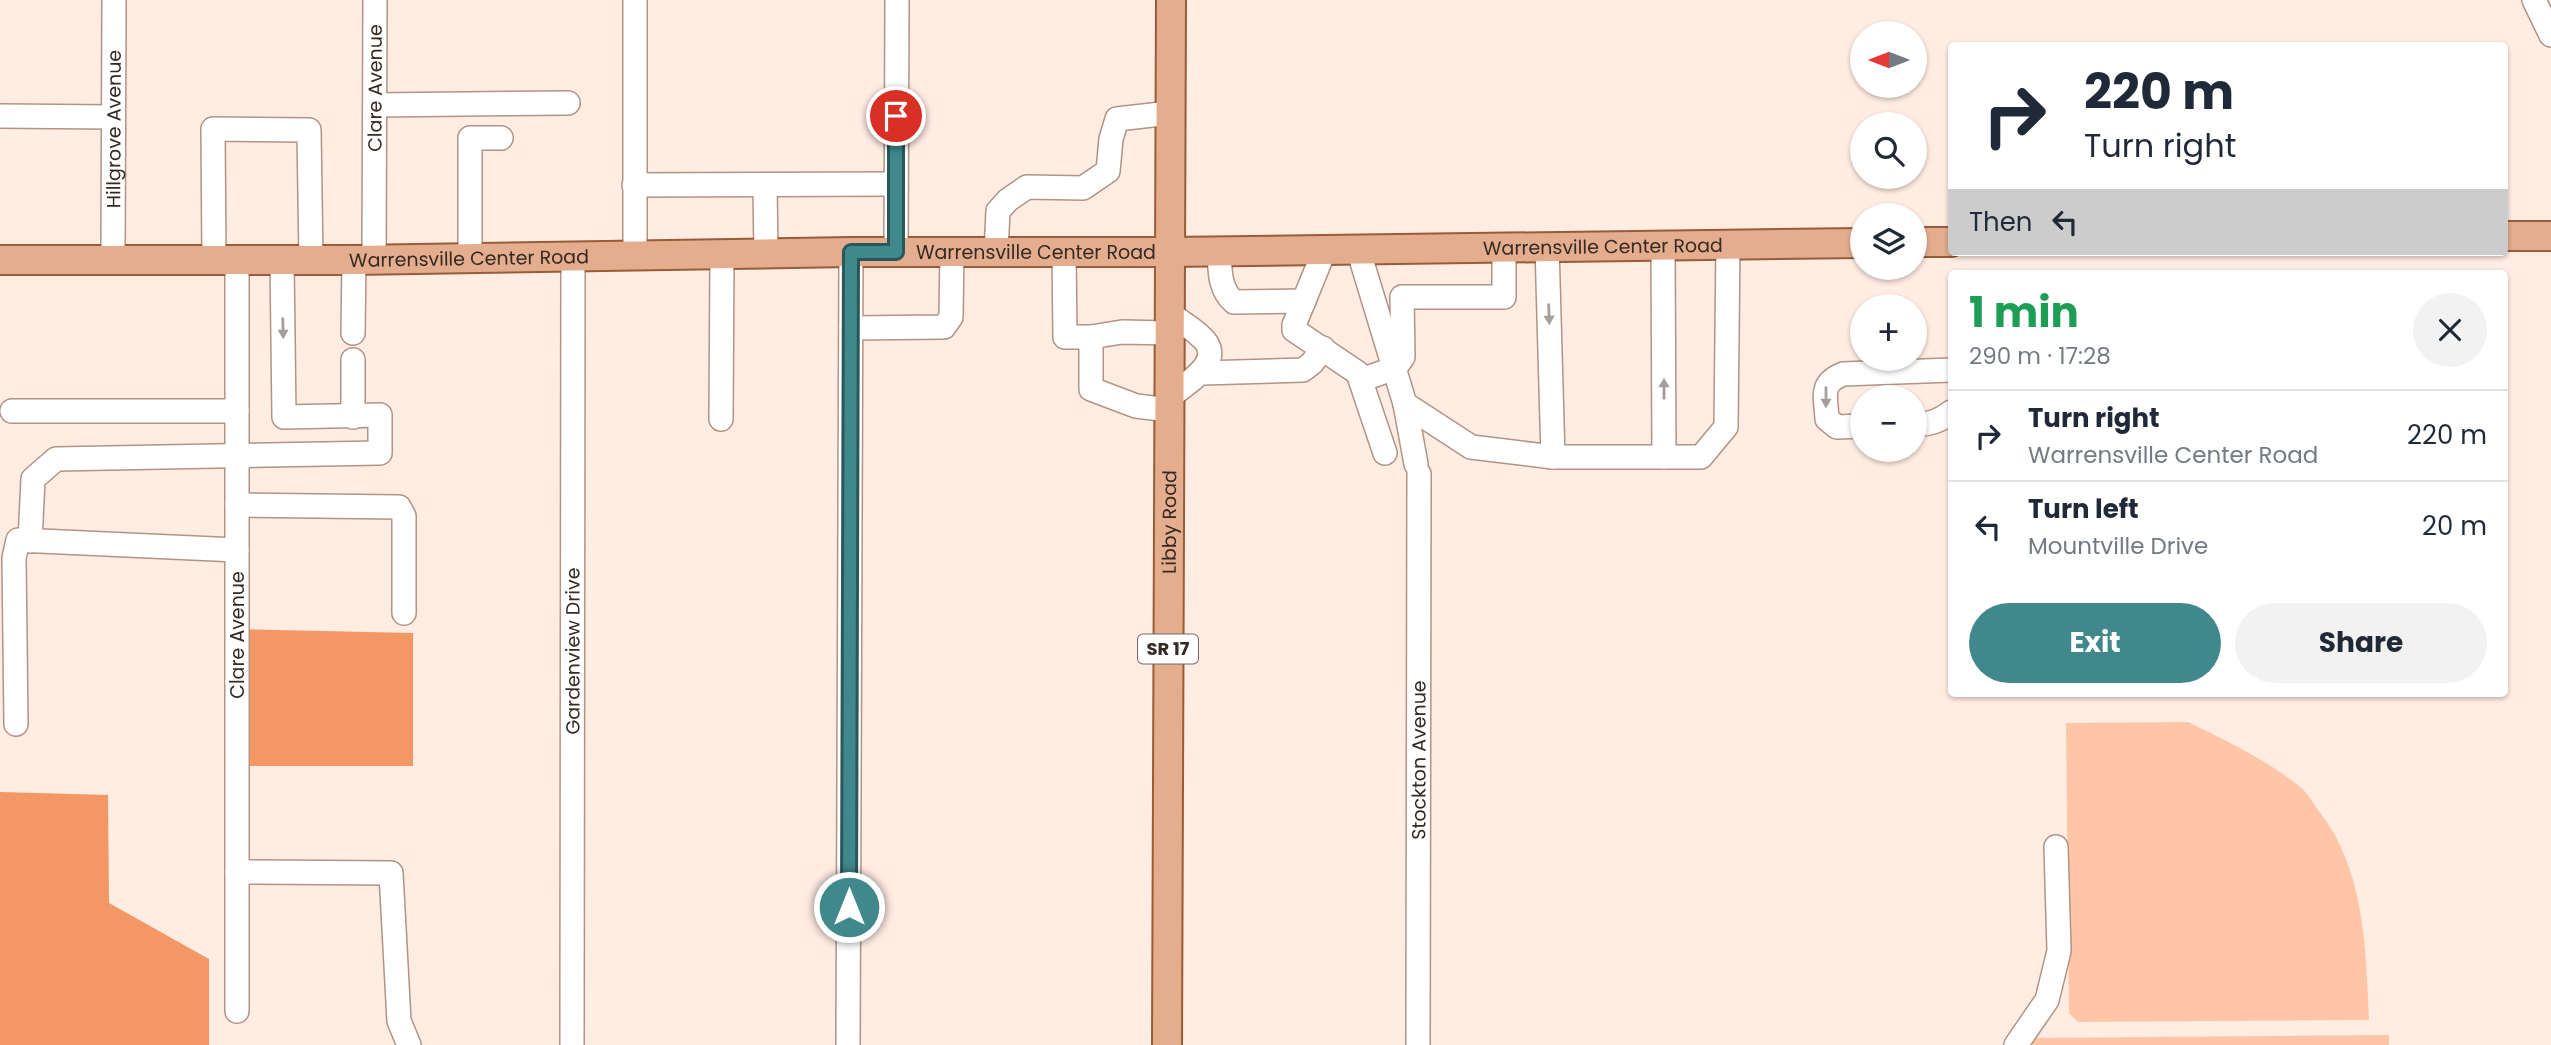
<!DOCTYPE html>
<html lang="en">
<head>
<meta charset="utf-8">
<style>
  :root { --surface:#fff; --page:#f2f2f3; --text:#1f2937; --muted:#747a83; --line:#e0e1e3; --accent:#40888b }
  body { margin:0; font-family:Poppins,sans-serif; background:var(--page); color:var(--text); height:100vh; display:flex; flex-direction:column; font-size:26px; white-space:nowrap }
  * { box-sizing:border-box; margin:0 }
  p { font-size:23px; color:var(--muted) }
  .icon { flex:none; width:38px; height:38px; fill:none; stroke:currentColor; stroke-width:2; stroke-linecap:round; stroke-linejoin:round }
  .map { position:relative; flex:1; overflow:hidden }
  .drawer { position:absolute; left:1948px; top:270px; width:560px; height:427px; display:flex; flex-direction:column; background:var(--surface); border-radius:7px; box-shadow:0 2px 5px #0004 }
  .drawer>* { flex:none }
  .top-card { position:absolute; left:1948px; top:42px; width:560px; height:214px; border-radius:7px; box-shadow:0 2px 5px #0004; background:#fff; color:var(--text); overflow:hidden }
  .needle { width:46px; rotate:270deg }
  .tools { position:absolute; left:1850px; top:21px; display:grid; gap:14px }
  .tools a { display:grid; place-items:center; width:77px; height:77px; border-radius:50%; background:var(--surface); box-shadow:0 2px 5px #0004; font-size:35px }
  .pin { position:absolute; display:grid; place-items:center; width:60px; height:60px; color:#fff; margin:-30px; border:4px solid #fff; border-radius:50%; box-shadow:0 2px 7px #0007 }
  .me { position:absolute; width:77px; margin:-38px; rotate:0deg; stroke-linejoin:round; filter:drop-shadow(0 0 5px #0008) }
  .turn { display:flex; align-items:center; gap:24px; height:147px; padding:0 21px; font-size:32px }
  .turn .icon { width:91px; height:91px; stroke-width:2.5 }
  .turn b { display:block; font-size:49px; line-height:60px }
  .then { display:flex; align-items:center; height:66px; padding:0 21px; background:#0003; gap:14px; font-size:26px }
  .round { display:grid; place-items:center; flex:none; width:74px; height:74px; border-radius:37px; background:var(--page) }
  .headline { display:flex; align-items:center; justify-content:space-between; height:119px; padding:0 21px }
  h1 { font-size:42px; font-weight:700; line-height:52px; color:#1e9e55 }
  .primary-button { display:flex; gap:14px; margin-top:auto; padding:14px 21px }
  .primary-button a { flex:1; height:80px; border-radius:42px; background:var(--accent); color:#fff; font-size:28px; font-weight:700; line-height:80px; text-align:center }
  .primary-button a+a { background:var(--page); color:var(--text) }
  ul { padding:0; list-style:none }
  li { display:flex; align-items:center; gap:21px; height:91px; padding:0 21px; border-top:2px solid var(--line) }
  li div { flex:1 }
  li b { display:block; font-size:26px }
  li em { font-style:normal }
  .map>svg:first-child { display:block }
</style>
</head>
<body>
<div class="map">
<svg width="2551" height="1045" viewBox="0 0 2551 1045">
  <rect width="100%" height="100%" fill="#ffece3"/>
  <!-- green -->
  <path fill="#fec6a7" d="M2188,722c39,19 77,37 111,64 8,6 14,17 20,25 46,59 47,138 50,209l-291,2 -9,-9 -3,-290z
    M2389,1035v10h-367l6,-7z"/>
  <!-- forest -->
  <path fill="#f39864" d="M237,629l176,4v133h-176z
    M0,792l108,3 1,108 100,56v86h-209z"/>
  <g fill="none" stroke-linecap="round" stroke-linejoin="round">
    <defs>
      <g id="minor">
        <path d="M2534,0l17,35"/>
        <path d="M375,105l193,-2"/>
        <path d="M0,116l113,1"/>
        <path d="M634,185l262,-1"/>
        <path d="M765,185l1,69"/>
        <path d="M1663,245l1,212"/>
        <path d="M1547,246l6,211"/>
        <path d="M1325,249l-31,76v5l64,43 27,80"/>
        <path d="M1358,249l47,155 11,60"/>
        <path d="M1219,251c1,19 0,38 15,51l70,-1"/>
        <path d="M896,252l1,-252"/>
        <path d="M996,252l2,-41 10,-11 19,-13 56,1 25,-17 3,-32 6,-20 53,-6"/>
        <path d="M1064,252l1,85h26"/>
        <path d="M635,256v-256"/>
        <path d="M470,258v-120h31"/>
        <path id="s1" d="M113,259l1,-259"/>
        <path d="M214,259l-1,-130 96,1 2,130"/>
        <path d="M237,259v752"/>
        <path id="s2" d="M374,260l1,-260"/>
        <path d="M851,328l93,-1 7,-10 1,-65"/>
        <path d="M353,333l1,-73"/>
        <path d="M1202,373l101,-3 9,-7 11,-15"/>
        <path d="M1361,380l34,-12 8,-11 -1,-60h102v-50"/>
        <path d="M1169,397c17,-13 60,-37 31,-61 -9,-9 -21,-15 -31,-23"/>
        <path d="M1405,404l66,43 82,10h148l25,-30 2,-183"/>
        <path d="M1169,410l-33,-4 -45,-17v-52l31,-5 47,1"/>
        <path d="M12,411h225"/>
        <path d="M353,417v-57"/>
        <path d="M721,419l1,-164"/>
        <path d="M1914,425c16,-1 26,-4 37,-13"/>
        <path d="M1862,426l-25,1 -10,-8c-1,-23 -8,-35 16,-45l108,-4"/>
        <path d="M237,505l162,2 5,9v97"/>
        <path d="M30,541l3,-62 23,-20 324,-6v-38l-96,2 -2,-157"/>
        <path d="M16,724l-2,-166 4,-18 219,10"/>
        <path d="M237,872l154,1 8,148 10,24"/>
        <path id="s3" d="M572,1045l1,-789"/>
        <path d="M848,1045l3,-793"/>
        <path id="s4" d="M1418,1045l1,-571"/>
        <path d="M2016,1045l31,-45 12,-49 -3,-104"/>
      </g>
      <g id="major">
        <path d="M2504,236h47"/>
        <path d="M1914,242h37"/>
        <path id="s5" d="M0,260h354l497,-8h318l693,-9"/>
        <path id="s6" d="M1167,1045l4,-1045"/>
      </g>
    </defs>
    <!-- minor casing -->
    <use href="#minor" stroke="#b09485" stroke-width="26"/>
    <!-- major casing -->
    <use href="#major" stroke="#995c37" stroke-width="32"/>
    <!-- minor -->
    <use href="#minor" stroke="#fff" stroke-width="23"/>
    <!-- major -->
    <use href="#major" stroke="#e3ad8e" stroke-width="28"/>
  </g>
  <!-- one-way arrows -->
  <defs><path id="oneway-solid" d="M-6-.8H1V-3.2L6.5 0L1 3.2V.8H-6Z" transform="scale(1.75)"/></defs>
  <g fill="#a49f9c">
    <use href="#oneway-solid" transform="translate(1549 314) rotate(88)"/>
    <use href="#oneway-solid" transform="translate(283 328) rotate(89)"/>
    <use href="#oneway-solid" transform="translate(1664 389) rotate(-90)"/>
    <use href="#oneway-solid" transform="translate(1826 397) rotate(90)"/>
  </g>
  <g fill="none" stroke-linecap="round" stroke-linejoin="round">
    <defs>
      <path id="route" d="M849,907l2,-655h45v-136"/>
    </defs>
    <!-- route casing -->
    <use href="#route" stroke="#2a585a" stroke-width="18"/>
    <!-- route -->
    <use href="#route" stroke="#40888b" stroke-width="12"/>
  </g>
  <g text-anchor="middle" stroke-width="7" stroke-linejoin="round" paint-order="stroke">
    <!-- shield labels -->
    <rect fill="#fff" stroke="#716965" stroke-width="2" x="1138" y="634.5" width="60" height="29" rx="5"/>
    <g font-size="18" font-weight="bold" fill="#342923">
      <text x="1168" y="655">SR 17</text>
    </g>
    <!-- street labels -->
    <g font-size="19" fill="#342923" stroke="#fff">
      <text dy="7" stroke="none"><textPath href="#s2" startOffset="172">Clare Avenue</textPath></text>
      <text dy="7" stroke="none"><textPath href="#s1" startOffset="130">Hillgrove Avenue</textPath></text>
      <text dy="7" stroke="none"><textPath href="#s5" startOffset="1603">Warrensville Center Road</textPath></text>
      <text dy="7" stroke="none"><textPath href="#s5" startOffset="1036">Warrensville Center Road</textPath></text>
      <text dy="7" stroke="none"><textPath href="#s5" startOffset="469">Warrensville Center Road</textPath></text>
      <text dy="7" stroke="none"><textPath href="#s6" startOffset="523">Libby Road</textPath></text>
      <text transform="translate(237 635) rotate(-90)" y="7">Clare Avenue</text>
      <text dy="7" stroke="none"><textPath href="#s3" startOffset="394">Gardenview Drive</textPath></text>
      <text dy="7" stroke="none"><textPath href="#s4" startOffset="285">Stockton Avenue</textPath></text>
    </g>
  </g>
</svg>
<div class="tools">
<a><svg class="needle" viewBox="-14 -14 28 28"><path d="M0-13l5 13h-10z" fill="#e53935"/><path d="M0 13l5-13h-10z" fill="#747a83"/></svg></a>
<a><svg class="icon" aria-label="search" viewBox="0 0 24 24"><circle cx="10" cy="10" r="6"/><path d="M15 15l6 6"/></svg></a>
<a><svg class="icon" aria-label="layers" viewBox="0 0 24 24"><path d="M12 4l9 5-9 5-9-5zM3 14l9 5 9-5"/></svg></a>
<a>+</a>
<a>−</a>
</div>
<div class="pin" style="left:896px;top:116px;background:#d93025"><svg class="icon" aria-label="arrive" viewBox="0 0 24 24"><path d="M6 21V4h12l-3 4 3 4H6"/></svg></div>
<svg class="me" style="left:849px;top:907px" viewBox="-20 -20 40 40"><circle r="17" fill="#40888b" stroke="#fff" stroke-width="3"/><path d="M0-11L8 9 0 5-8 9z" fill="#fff"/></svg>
<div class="top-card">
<div class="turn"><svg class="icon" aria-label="right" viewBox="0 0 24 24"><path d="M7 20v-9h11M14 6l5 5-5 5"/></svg><div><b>220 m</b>Turn right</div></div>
<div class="then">Then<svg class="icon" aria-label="left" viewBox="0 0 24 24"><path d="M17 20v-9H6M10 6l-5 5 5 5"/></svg></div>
</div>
<section class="drawer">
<div class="headline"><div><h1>1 min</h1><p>290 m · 17:28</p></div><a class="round"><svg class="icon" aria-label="close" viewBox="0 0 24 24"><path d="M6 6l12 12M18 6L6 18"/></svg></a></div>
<ul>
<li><svg class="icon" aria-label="right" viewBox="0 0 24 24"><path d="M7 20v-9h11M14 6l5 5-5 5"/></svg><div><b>Turn right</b><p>Warrensville Center Road</p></div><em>220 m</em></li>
<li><svg class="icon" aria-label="left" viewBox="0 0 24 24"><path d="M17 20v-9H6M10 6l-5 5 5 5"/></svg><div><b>Turn left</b><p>Mountville Drive</p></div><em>20 m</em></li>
</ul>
<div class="primary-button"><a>Exit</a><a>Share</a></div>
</section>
</div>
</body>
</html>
